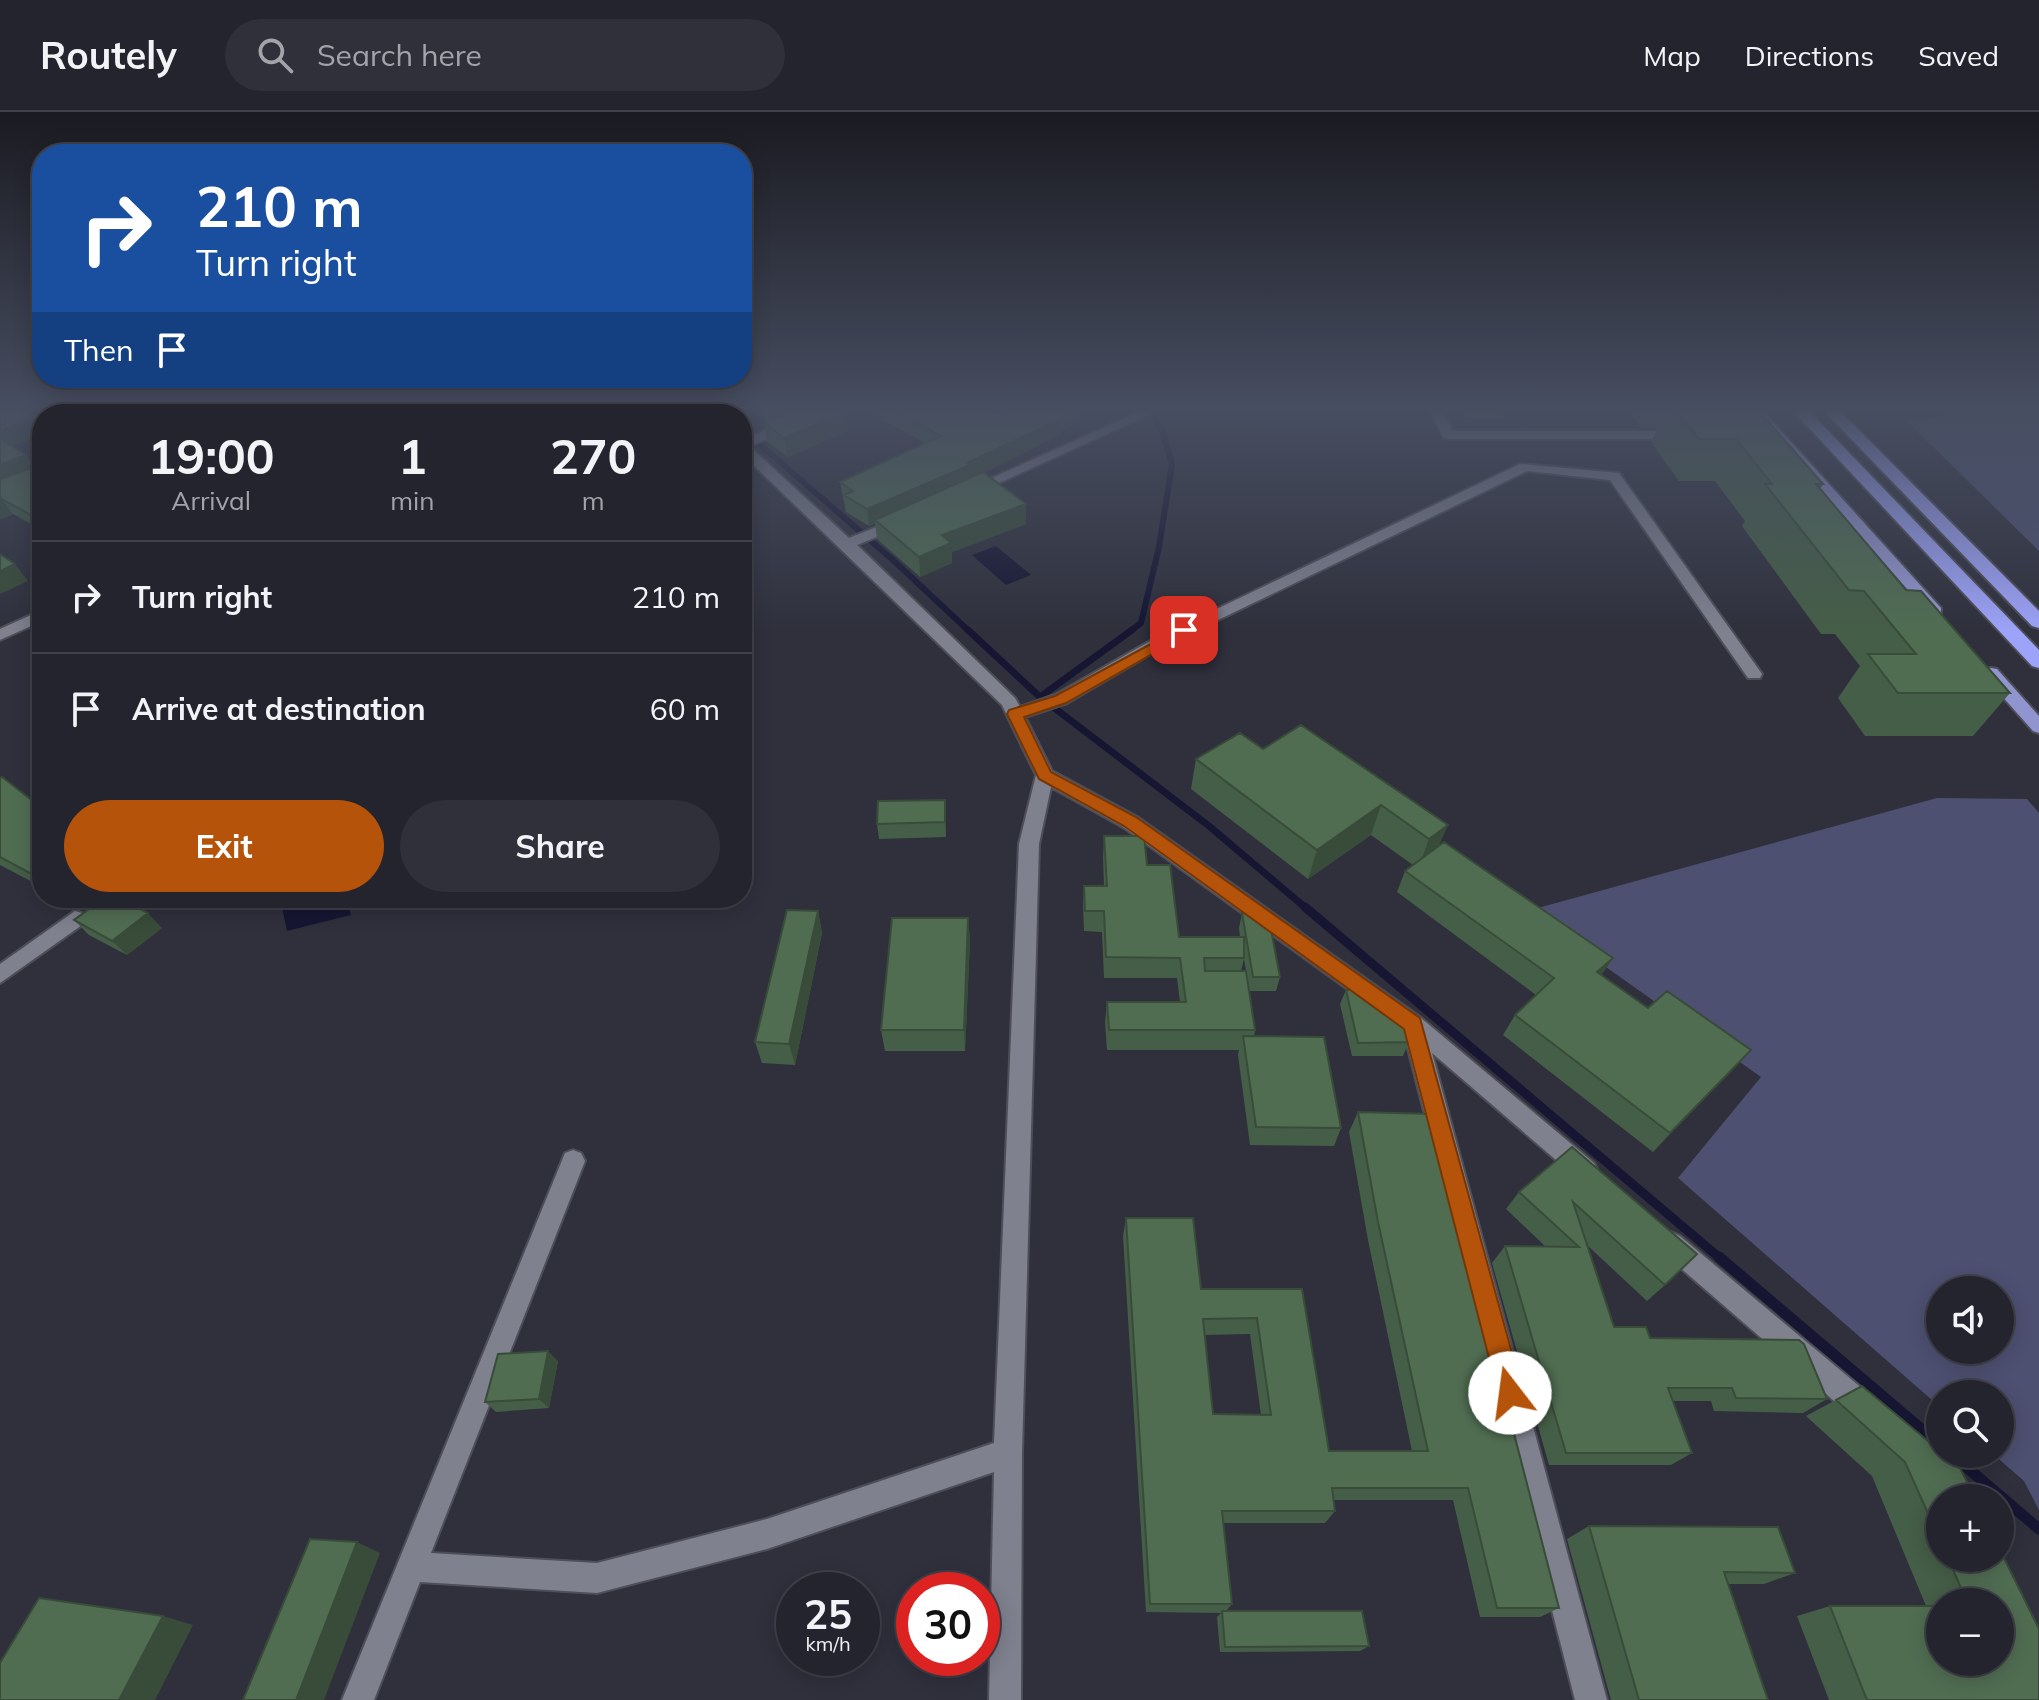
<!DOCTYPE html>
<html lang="en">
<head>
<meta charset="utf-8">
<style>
  :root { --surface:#23242d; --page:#2f3039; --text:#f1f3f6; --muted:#a3a4aa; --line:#404149; --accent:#b45309 }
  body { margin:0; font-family:Mulish,sans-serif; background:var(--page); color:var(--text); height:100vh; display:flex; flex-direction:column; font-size:30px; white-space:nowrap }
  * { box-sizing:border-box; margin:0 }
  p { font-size:26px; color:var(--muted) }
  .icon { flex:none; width:44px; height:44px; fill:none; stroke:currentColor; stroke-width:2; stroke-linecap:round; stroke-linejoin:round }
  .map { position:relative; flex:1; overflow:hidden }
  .details { position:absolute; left:32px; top:292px; width:720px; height:504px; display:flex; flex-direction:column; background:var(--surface); border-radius:32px; box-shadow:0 4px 20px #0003,0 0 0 2px var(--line) }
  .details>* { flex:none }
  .banner { position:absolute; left:32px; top:32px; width:720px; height:244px; border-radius:32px; box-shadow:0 4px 20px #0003,0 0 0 2px var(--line); background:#1a4fa0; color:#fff; overflow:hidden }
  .fabs { position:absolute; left:1926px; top:1164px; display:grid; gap:16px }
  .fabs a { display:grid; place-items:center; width:88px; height:88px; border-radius:50%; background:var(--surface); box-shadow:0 4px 20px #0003,0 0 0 2px var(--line); font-size:40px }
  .speed { position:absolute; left:776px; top:1460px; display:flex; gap:16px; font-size:40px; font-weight:700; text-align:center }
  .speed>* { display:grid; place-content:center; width:104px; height:104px; border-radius:50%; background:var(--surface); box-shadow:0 4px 20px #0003,0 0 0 2px var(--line); line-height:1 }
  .speed small { font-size:20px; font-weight:400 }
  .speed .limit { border:12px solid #d22; background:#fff; color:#111 }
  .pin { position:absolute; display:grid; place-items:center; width:68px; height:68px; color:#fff; margin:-34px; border-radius:16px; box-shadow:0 4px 12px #0006 }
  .me { position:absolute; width:88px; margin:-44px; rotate:345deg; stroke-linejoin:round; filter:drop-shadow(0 0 6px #0008) }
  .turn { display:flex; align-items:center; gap:28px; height:168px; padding:0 32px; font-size:36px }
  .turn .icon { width:104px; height:104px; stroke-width:2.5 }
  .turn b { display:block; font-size:56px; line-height:68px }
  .then { display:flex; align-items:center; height:76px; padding:0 32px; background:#0003; gap:16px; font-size:30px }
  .eta { display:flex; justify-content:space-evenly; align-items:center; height:136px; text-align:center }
  .eta b { font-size:48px; font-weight:700; line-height:56px }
  .button { display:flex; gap:16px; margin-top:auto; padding:16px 32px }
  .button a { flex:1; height:92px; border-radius:48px; background:var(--accent); color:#fff; font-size:32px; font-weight:700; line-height:92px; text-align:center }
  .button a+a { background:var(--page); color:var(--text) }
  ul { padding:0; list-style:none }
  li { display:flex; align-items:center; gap:24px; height:112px; padding:0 32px; border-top:2px solid var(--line) }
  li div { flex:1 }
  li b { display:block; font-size:30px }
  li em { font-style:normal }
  header { display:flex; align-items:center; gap:48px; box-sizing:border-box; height:112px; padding:0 40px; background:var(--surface); border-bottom:2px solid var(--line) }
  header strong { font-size:38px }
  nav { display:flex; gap:44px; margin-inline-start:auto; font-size:28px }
  .search { width:560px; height:72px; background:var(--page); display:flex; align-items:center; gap:20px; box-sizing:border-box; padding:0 28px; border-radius:44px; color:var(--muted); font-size:30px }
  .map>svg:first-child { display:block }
</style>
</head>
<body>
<header>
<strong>Routely</strong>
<div class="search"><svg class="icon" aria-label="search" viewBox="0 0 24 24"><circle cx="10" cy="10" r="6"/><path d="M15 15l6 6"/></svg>Search here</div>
<nav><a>Map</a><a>Directions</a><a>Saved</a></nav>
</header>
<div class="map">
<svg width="2039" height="1588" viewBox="0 0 2039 1588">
  <rect width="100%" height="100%" fill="#2f303c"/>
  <!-- green -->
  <path fill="#4d5071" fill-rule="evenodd" d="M1979,299h60v140l-132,-130z
    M1937,686l90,1 12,14v697l-15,-29 -31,-27h7v-60h-60v13l-262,-229 83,-101 -234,-166zM1940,1178h60v60h-60z"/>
  <!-- water -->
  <path fill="#161633" d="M996,434l35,29 -25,10 -34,-30z
    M280,786h66l5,17 -64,16z"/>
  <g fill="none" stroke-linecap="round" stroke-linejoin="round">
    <!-- stream-far3 -->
    <path stroke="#161633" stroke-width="6" d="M720,299l4,3
      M742,317l151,131 77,72
      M1129,520l12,-9 18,-76 13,-83 -10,-34 -11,-19"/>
    <!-- stream-far2 -->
    <path stroke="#161633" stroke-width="7" d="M968,518l72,67 169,129 98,83
      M1040,585l92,-67"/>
    <!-- stream-far1 -->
    <path stroke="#161633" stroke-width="9" d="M1305,795l416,352"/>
    <!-- stream -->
    <path stroke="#161633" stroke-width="11" d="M1719,1145l221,188
      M1951,1342l88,75"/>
    <defs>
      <path id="minor" d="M461,299h16l-2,3h-17z
        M690,299h13l3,3h-14z
        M819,299h16l-86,35 100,92 45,-18h10v6l-47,19 158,153 5,9 35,-12 97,-55 368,-176 99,9 143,201 -2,4h-12l-138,-198 -83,-9 -363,175 -97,57 -42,14 27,54 85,46 284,201 173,145 4,8 -4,8 -8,3 -8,-3 -146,-126 175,647h-32l-172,-671 -280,-202 -72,-40 -12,57 -17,609 -1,247h-32l5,-228 -227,77 -170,44 -177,-11 -46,118h-32l223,-547 8,-3 8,3 4,8 -154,392 166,10 170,-44 227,-76 25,-599 17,-69 -34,-70 -260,-251v-15z
        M1141,299h16l-180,82 -12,-3z
        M1430,299h12l11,20h226l6,4 -6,4h-230l-5,-1z
        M42,498v11l-42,19v-11z
        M75,799l7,2 3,6 -3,6 -82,58v-19z
        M1671,1120l9,4 196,164 4,10 -4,10 -10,4 -10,-4 -194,-168 -4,-8 4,-8z"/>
      <path id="major" d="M1751,299h12l178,197v6h-12z
        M1991,556l6,1 42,47v17l-6,-2 -48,-54 -2,-4 2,-4z"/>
      <path id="highway" d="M1793,299h16l230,239v18l-7,-2z
        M1824,299h16l199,200v17l-7,-2z"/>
    </defs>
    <!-- minor casing -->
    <use href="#minor" stroke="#4d4e58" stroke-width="4"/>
    <!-- major casing -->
    <use href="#major" stroke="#4d4e58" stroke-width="4"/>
    <!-- highway casing -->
    <use href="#highway" stroke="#4d4e58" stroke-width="4"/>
    <!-- minor -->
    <use href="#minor" fill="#7f818f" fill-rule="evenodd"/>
    <!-- major -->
    <use href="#major" fill="#9195cf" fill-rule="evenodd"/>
    <!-- highway -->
    <use href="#highway" fill="#9da3f9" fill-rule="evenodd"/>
  </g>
  <!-- wall -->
  <path fill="#455e47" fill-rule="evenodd" d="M0,299l12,35 14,9 6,9h10v66l-29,-16 -12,5 -1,-1z
    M754,299h91l3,20 -60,26 -21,-15 -3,-20 5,-1z
    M866,299h127l9,4 10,-4h69v10l-19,9v4l-79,39 43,31v20l-74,28v11l-32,14 -43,-38 -2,-16 -6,3 -23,-14 -6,-30 85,-39z
    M1461,299h44l-3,7h-37z
    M1629,299h130l64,73 -3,5 86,101 104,103 -37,43h-108l-27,-38 22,-32 -25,-32h-14l-79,-108 3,-5 -30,-40h-36l-28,-39 7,-14h-17z
    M1301,613l138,120 162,130 47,33 103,42 -98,102 -150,-117 12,-20 21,-20 -139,-103 8,-21 8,-6 -42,-30 -63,44 -117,-90 5,-30 67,-10z
    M0,666l42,30v79l-42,-22z
    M945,688l1,37 -67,2 -2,-15z
    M1104,724l43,29 32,72h61l-1,-9 3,-15 38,64 -4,14h-27l6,39 -1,6 87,92 -7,18 -84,-1 -12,-90 1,-5h-132l-2,-28 2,-20h73l-3,-24h-73l-2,-46 -18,-1 -1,-25 1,-20h20l-1,-29zM1244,847l2,12h-5z
    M818,799l4,22 -27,132 -33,-2 -7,-21z
    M968,806l2,22 -5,111h-80l-4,-21z
    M74,808l88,8 -35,27 -38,-20z
    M1346,878l63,52 -6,14h-51l-12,-52z
    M1358,1000l98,102 103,394 -19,9h-60l-27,-117h-119l1,11 -10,12h-102l9,81 -6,7 143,35 -9,5 -140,1 -3,-35 4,-4 -75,-1 -23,-376 3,-18 75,71h101l27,162h83l-44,-211 -19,-108zM1250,1222l11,81 -48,-1 -9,-79z
    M1572,1035l93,138 -18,16 -59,-55 26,81 213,72 -24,14 -89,-2 -3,-10h-38l19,52 -21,12h-122l-57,-202 13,-17 41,1 -40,-38 13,-17z
    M558,1249l-9,47 -53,4 -11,-10z
    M1862,1274l78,112v60h60l39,142h-210l-32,-84 33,-10h96l-54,-130 -66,-60zM1940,1490h60l-60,60z
    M1589,1414l206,47 -31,11h-36l40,116h-157l-44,-161z"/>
  <!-- shaded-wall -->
  <path fill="#384c39" d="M340,299h36l2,3h-45z
    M771,299h39l-36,13z
    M1069,299h12v10l-19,9v4l-92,45 -95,41v3l-6,3 -2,-17 100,-46z
    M845,300l3,19 -60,26 -4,-19z
    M38,304l4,6v13l-38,14 -4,-5v-13z
    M26,343l11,16 -37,15v-21z
    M0,386h1l12,16 -12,5 -1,-1z
    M1026,392v20l-74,28v11l-32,14 -1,-20 23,-22z
    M15,452l13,17 -28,13v-23z
    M1381,693l-10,30 -63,44 9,-29z
    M1448,713l-13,30 -17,14 11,-30z
    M818,799l4,22 -27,132 -6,-21z
    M148,801l14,15 -35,27 -15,-14z
    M968,806l2,22 -5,111 -1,-21z
    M1613,846l-14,21 -2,-7z
    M1751,938l-18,20 -80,82 17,-19z
    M548,1239l10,10 -9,47 -10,-9z
    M357,1430l23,11 -56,147h-28z
    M163,1504l30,9 -38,75h-36z"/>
  <!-- building -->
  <path fill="#506d52" stroke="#384c39" stroke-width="2" fill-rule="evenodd" d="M0,299h28l10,5 -38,15z
    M160,299h180l-7,3h-182z
    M474,299h29l9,3h-45z
    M796,299h49v1l-61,26 -20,-16z
    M894,299h99l9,4 10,-4h57l-8,3 1,4 -95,45 3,2 -103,44 -23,-14 9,-4 -13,-9 101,-46z
    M1677,299h82l64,73h-7l90,106 15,1 89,102h-112l-30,-39h48l-52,-63 -15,-1 -84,-106h7l-36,-45h-37z
    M0,326l26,17 -26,10z
    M34,348l8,4v57l-42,-23v-19l32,-11z
    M983,360l43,32 -84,31 9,8 -32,14 -44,-37z
    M0,442l15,10 -15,7z
    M1301,613l147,100 -19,14 -48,-34 -64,45 -121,-91 44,-26 23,16z
    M2,665l40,31v68l-3,2 -39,-21v-79z
    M945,688v22l-68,2 1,-23z
    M1104,724h40l3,29h23l9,72h65v21h-40l1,13h41l9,59h-146l-2,-28h79l-6,-44 -74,-1 -2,-46h-19l-1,-25h23z
    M1444,730l169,116 -16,14 51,36 19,-17 84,59 -81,83 -155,-118 39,-37 -149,-107z
    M104,786h15l29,15 -36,28 -38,-21z
    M787,798l31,1 -29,133 -34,-2z
    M1242,801h19l8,6 11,58h-27z
    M892,806h76l-4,112h-83z
    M1368,877l31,22 10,31 -51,1 -12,-53z
    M1243,924l81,1 17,91 -85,-1z
    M1358,1000l75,2 23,100h5l13,48 -4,1 89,345h-62l-29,-120h-136l3,23h-113l10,93h-82l-24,-386h67l8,71h101l27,162h99l-50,-229zM1257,1206l14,97 -58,-1 -10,-95z
    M1572,1035l125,107 -32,31 -92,-83 41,125h32l4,11 149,2 5,4 23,55 -91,-1 -4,-10h-64l24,65h-126l-61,-207 74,1 -60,-55z
    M548,1239l-9,48 -54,3 13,-48z
    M1862,1274l78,65v3h4l16,14 15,30h-35v42l-35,-78 -69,-62z
    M1589,1414l189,1 17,46 -71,-1 44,128h-129z
    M310,1427l47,3 -61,158h-53z
    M2000,1438l39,79v71h-172l-37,-94h110v56h60v-60h-33l-19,-44h52z
    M39,1486l124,18 -44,84h-119v-37z
    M1222,1499h140l7,35 -144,1z"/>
  <!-- sky -->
  <linearGradient id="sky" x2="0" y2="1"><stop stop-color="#1a1a21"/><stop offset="0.57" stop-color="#474e61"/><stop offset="1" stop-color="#474e61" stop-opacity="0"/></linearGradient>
  <rect width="2039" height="521" fill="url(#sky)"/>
  <!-- route -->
  <path fill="#b45309" stroke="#753606" stroke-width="2" d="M1184,514l7,4 -2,3 -123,70 -42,14 27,55 85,45 284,201 103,375 -4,9 -9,3 -9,-3 -3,-9 -94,-364 -280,-203 -85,-47 -32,-65 2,-4 46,-14z"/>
</svg>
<div class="fabs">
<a><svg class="icon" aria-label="sound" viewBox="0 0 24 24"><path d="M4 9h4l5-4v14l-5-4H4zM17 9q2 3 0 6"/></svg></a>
<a><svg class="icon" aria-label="search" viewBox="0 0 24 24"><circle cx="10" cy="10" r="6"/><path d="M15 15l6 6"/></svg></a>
<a>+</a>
<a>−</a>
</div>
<div class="speed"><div>25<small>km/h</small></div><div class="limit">30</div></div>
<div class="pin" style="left:1184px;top:518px;background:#d93025"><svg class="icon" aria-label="arrive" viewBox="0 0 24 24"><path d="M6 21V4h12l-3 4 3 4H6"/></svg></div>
<svg class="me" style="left:1510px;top:1281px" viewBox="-20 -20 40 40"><circle r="19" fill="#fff"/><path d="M0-13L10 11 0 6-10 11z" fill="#b45309"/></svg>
<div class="banner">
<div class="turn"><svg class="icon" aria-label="right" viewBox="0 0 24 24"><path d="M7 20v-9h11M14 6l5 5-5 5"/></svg><div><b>210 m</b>Turn right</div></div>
<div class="then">Then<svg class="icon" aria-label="arrive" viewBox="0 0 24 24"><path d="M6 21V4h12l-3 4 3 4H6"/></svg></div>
</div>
<section class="details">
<div class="eta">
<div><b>19:00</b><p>Arrival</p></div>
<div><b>1</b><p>min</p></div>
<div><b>270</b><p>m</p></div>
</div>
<ul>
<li><svg class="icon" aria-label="right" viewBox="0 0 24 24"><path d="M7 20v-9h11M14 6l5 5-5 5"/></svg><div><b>Turn right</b></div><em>210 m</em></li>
<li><svg class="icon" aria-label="arrive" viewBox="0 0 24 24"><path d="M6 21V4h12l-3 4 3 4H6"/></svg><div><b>Arrive at destination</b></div><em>60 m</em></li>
</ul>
<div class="button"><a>Exit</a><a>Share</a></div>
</section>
</div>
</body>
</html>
